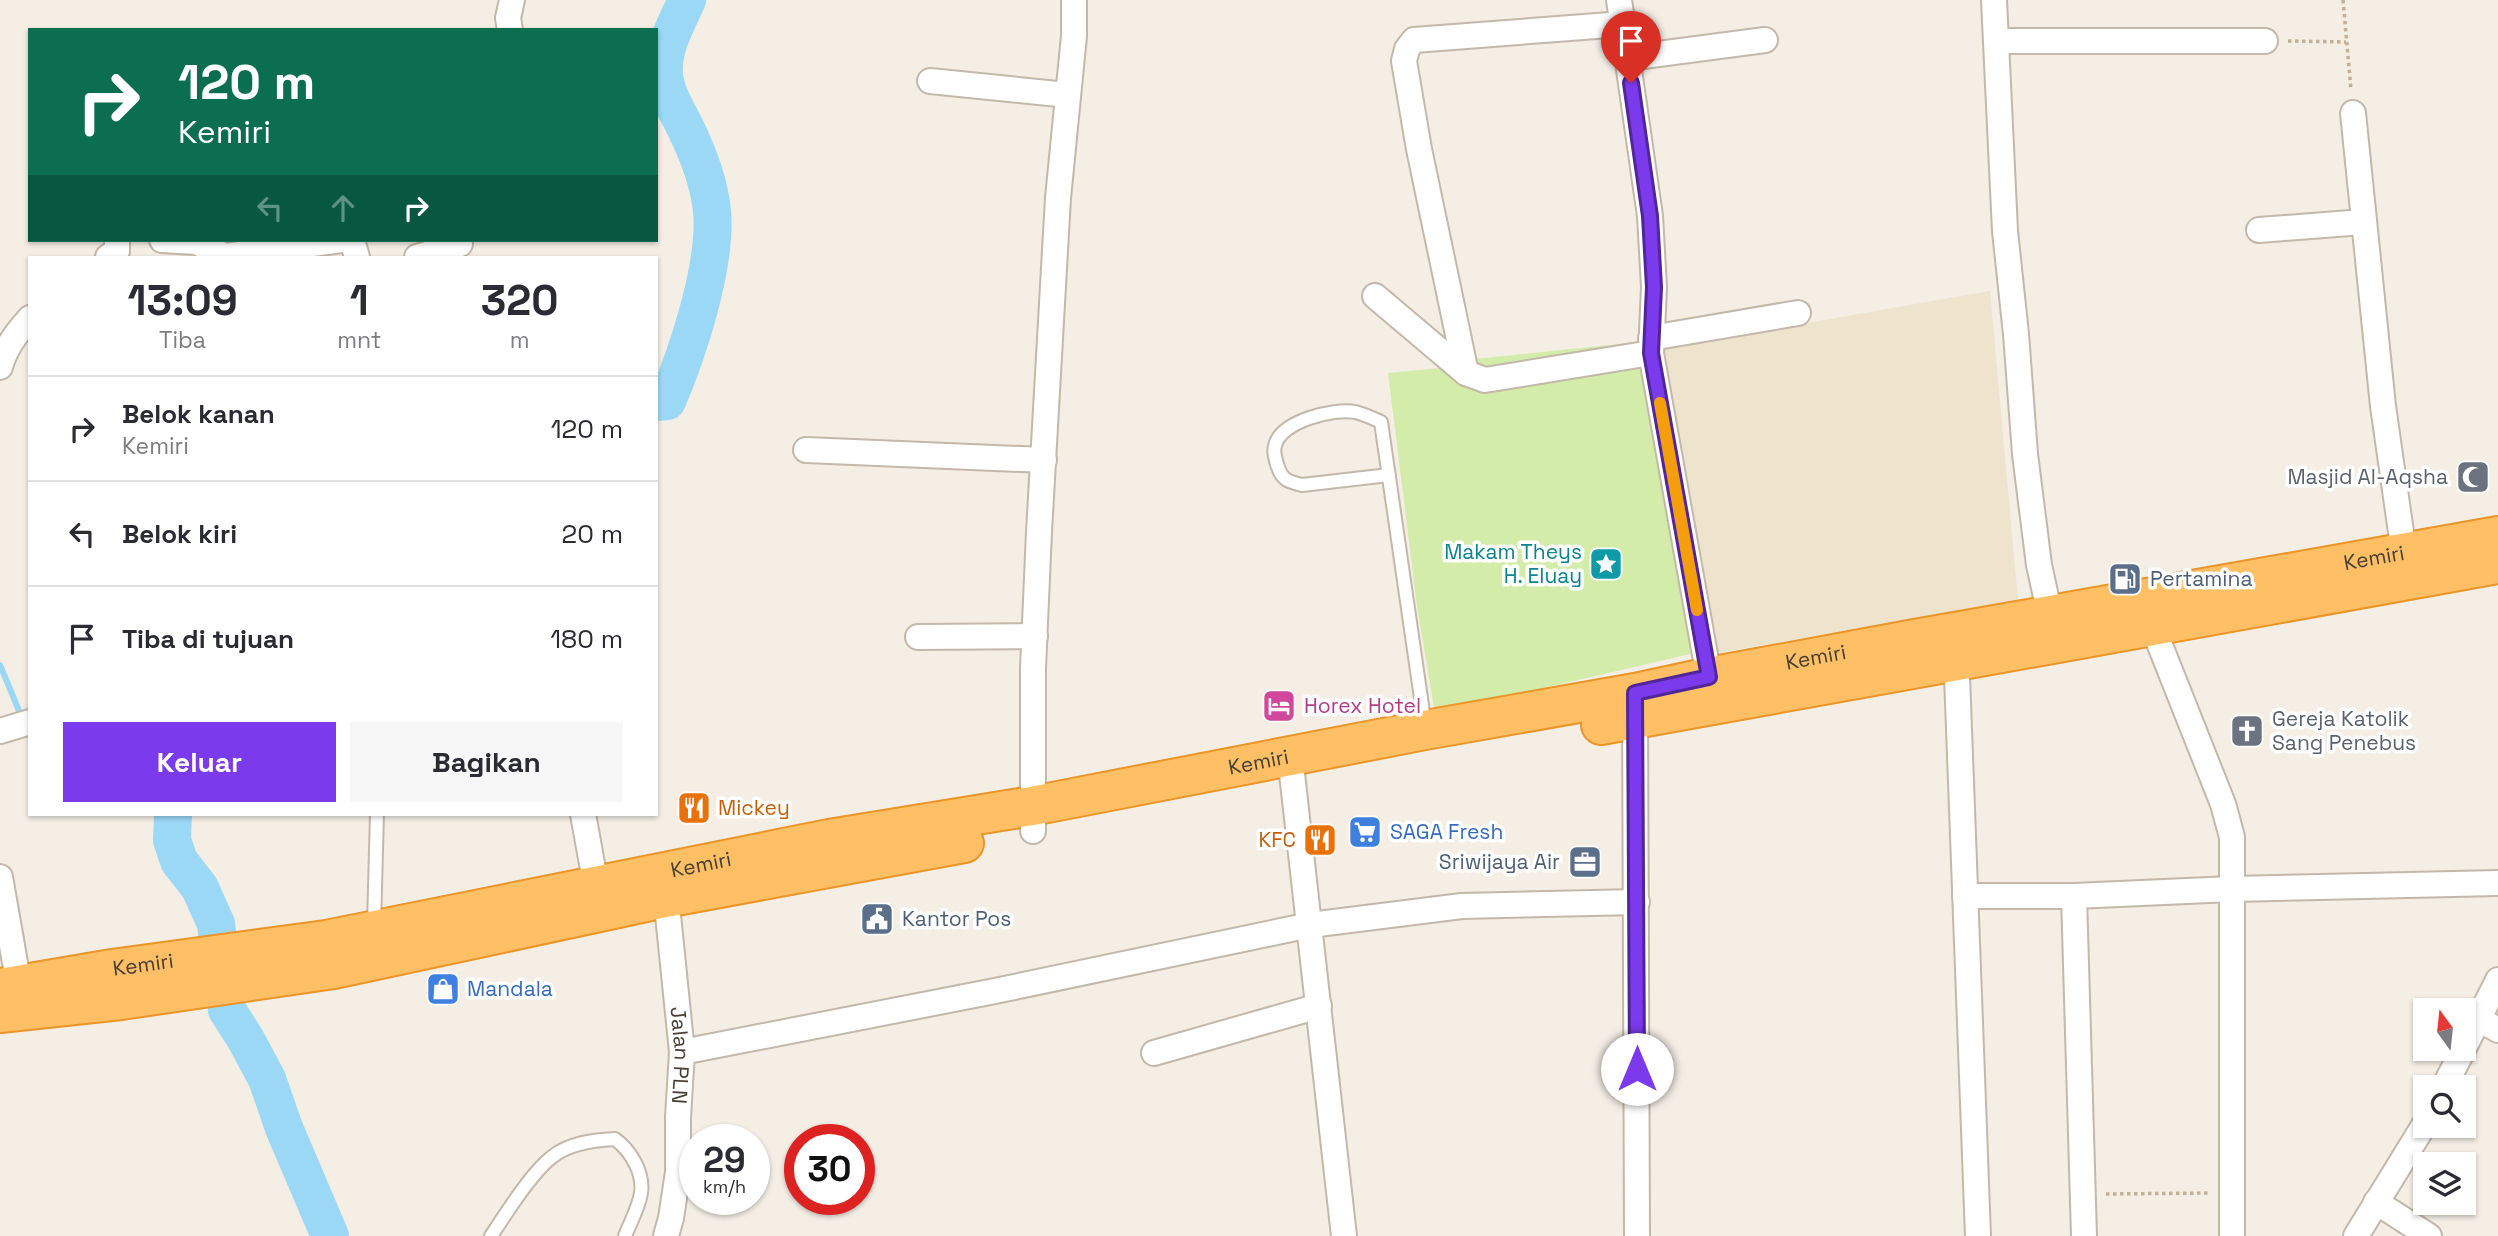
<!DOCTYPE html>
<html lang="id">
<head>
<meta charset="utf-8">
<style>
  :root { --surface:#fff; --page:#f7f7f7; --text:#2b2b33; --muted:#7c7c81; --line:#e1e1e2; --accent:#7c3aed }
  body { margin:0; font-family:"Space Grotesk",sans-serif; background:var(--page); color:var(--text); height:100vh; display:flex; flex-direction:column; font-size:26px; white-space:nowrap }
  * { box-sizing:border-box; margin:0 }
  p { font-size:23px; color:var(--muted) }
  .icon { flex:none; width:38px; height:38px; fill:none; stroke:currentColor; stroke-width:2; stroke-linecap:round; stroke-linejoin:round }
  .map { position:relative; flex:1; overflow:hidden }
  .sheet { position:absolute; left:28px; top:256px; width:630px; height:560px; display:flex; flex-direction:column; background:var(--surface); border-radius:0px; box-shadow:0 2px 5px #0004 }
  .sheet>* { flex:none }
  .banner { position:absolute; left:28px; top:28px; width:630px; height:214px; border-radius:0px; box-shadow:0 2px 5px #0004; background:#0b6e4f; color:#fff; overflow:hidden }
  .needle { width:46px; rotate:345deg }
  .tools { position:absolute; left:2413px; top:998px; display:grid; gap:14px }
  .tools a { display:grid; place-items:center; width:63px; height:63px; border-radius:0px; background:var(--surface); box-shadow:0 2px 5px #0004; font-size:35px }
  .speed { position:absolute; left:679px; top:1124px; display:flex; gap:14px; font-size:35px; font-weight:700; text-align:center }
  .speed>* { display:grid; place-content:center; width:91px; height:91px; border-radius:50%; background:var(--surface); box-shadow:0 2px 5px #0004; line-height:1 }
  .speed small { font-size:18px; font-weight:400 }
  .speed .limit { border:10px solid #d22; background:#fff; color:#111 }
  .pin { position:absolute; display:grid; place-items:center; width:60px; height:60px; color:#fff; margin:-72px -30px; border-radius:50% 50% 50% 0; rotate:-45deg; box-shadow:0 0 7px #0007 }
  .pin .icon { rotate:45deg }
  .me { position:absolute; width:77px; margin:-38px; rotate:0deg; stroke-linejoin:round; filter:drop-shadow(0 0 5px #0008) }
  .turn { display:flex; align-items:center; gap:24px; height:147px; padding:0 35px; font-size:32px }
  .turn .icon { width:91px; height:91px; stroke-width:2.5 }
  .turn b { display:block; font-size:49px; line-height:60px }
  .lanes { display:flex; align-items:center; height:66px; padding:0 35px; background:#0003; justify-content:center; gap:35px; direction:ltr }
  .lanes .off { opacity:.35 }
  .eta { display:flex; justify-content:space-evenly; align-items:center; height:119px; text-align:center }
  .eta b { font-size:42px; font-weight:700; line-height:49px }
  .primary-button { display:flex; gap:14px; margin-top:auto; padding:14px 35px }
  .primary-button a { flex:1; height:80px; border-radius:0px; background:var(--accent); color:#fff; font-size:28px; font-weight:700; line-height:80px; text-align:center }
  .primary-button a+a { background:var(--page); color:var(--text) }
  ul { padding:0; list-style:none }
  li { display:flex; align-items:center; gap:21px; height:105px; padding:0 35px; border-top:2px solid var(--line) }
  li div { flex:1 }
  li b { display:block; font-size:26px }
  li em { font-style:normal }
  .map>svg:first-child { display:block }
</style>
</head>
<body>
<div class="map">
<svg width="2498" height="1236" viewBox="0 0 2498 1236">
  <rect width="100%" height="100%" fill="#f4eee5"/>
  <!-- education -->
  <path fill="#eee3cd" d="M1990,291l28,309 -300,53 -55,-305z"/>
  <!-- green -->
  <path fill="#d3ecaa" d="M1638,342l7,54 26,111 28,145 -264,61 -18,-107 -29,-233 73,-7 14,-7z"/>
  <g fill="none" stroke-linecap="round" stroke-linejoin="round">
    <!-- stream -->
    <path stroke="#9bd8f6" stroke-width="6" d="M0,665l22,53"/>
    <!-- river -->
    <path stroke="#9bd8f6" stroke-width="38" d="M656,402l11,-1c21,-49 50,-137 45,-190 -3,-30 -15,-60 -28,-86 -10,-20 -22,-37 -20,-60 1,-22 14,-45 23,-65
      M173,814l-1,26 7,21 21,27 16,36 11,86 18,28 22,41 17,49 46,108"/>
    <defs>
      <path id="lane" d="M1389,475l-87,10c-13,-3 -20,-5 -24,-18 -2,-5 -5,-16 -3,-21 5,-25 59,-38 80,-34 9,2 17,6 26,10l44,304
        M374,925l3,-111
        M491,1236c14,-21 41,-64 61,-79 17,-14 42,-17 63,-18 16,12 29,34 26,54 -2,14 -11,30 -16,43"/>
      <g id="street">
        <path d="M1619,0l31,216 4,71 -3,66 58,324"/>
        <path d="M1994,0l11,231 11,103 9,120 14,111 11,50"/>
        <path d="M510,30l-2,-12 4,-18"/>
        <path d="M1996,41h269"/>
        <path d="M1628,58l137,-18"/>
        <path d="M930,81l138,14"/>
        <path d="M2353,113l30,293 21,147"/>
        <path d="M2259,230l104,-8"/>
        <path d="M162,240l34,2 29,14 117,-16"/>
        <path d="M352,240l5,17"/>
        <path d="M108,257l9,-6v-11"/>
        <path d="M417,257l43,-13"/>
        <path d="M1375,296l91,77 19,7 166,-27"/>
        <path d="M1651,338l147,-25"/>
        <path d="M0,367c5,-19 16,-34 30,-49"/>
        <path d="M1466,373l-47,-224 -15,-88 3,-12 7,-9 209,-16"/>
        <path d="M806,450l238,10"/>
        <path d="M2148,615l75,189 9,33v399"/>
        <path d="M918,637l117,-1"/>
        <path d="M1956,649l22,587"/>
        <path d="M1635,705l2,531"/>
        <path d="M0,731l30,-9"/>
        <path d="M1290,756l54,480"/>
        <path d="M583,814l13,72"/>
        <path d="M1033,831v-163l6,-136 19,-334 16,-162v-36"/>
        <path d="M0,877l21,120"/>
        <path id="s1" d="M665,886l17,166 -4,65v55l-7,46 -5,18"/>
        <path d="M1965,896h109l158,-7 266,-6"/>
        <path d="M2074,896l10,340"/>
        <path d="M2479,1019l19,11"/>
        <path d="M2464,1048l34,-68"/>
        <path d="M682,1052l313,-61 315,-66 152,-19 175,-4"/>
        <path d="M1154,1053l165,-47"/>
        <path d="M2444,1087l20,-39"/>
        <path d="M2376,1202l53,34"/>
        <path d="M2356,1236l70,-114"/>
      </g>
      <g id="highway">
        <path d="M1601,725l897,-161"/>
        <path id="s2" d="M0,988l112,-19 214,-29 503,-101 203,-33 393,-76 210,-37 74,-16 206,-38 583,-103"/>
        <path d="M0,1013l121,-13 213,-31 331,-71 299,-55"/>
      </g>
    </defs>
    <!-- lane casing -->
    <use href="#lane" stroke="#c3b8aa" stroke-width="16"/>
    <!-- street casing -->
    <use href="#street" stroke="#c3b8aa" stroke-width="28"/>
    <!-- highway casing -->
    <use href="#highway" stroke="#eb9428" stroke-width="42"/>
    <!-- path -->
    <path stroke="#c3b096" stroke-width="3.5" stroke-dasharray="3.5 3.5" stroke-linecap="butt" d="M2343,0l8,90
      M2288,41l58,1
      M2106,1194l104,-1"/>
    <!-- lane -->
    <use href="#lane" stroke="#fff" stroke-width="12"/>
    <!-- street -->
    <use href="#street" stroke="#fff" stroke-width="24"/>
    <!-- highway -->
    <use href="#highway" stroke="#ffc065" stroke-width="38"/>
  </g>
  <g fill="none" stroke-linecap="round" stroke-linejoin="round">
    <defs>
      <path id="route" d="M1631,83l19,133 4,71 -3,66 58,324 -74,16 2,376"/>
    </defs>
    <!-- route casing -->
    <use href="#route" stroke="#51269a" stroke-width="18"/>
    <!-- route -->
    <use href="#route" stroke="#7c3aed" stroke-width="12"/>
    <!-- slow -->
    <path stroke="#f59e0b" stroke-width="12" d="M1660,403l37,207"/>
  </g>
  <!-- icons -->
  <defs>
    <symbol id="mosque-square" viewBox="-11 -11 22 22"><rect x="-9" y="-9" width="18" height="18" rx="4" fill="#6b7280" stroke="#fff"/><path d="M3.5-4.9A6 6 0 1 0 3.5 4.9A5 5 0 1 1 3.5-4.9Z" fill="#fff"/></symbol>
    <symbol id="sight-square" viewBox="-11 -11 22 22"><rect x="-9" y="-9" width="18" height="18" rx="4" fill="#0f9aa8" stroke="#fff"/><path d="M0-6L1.8-2.2L6-1.7L2.9 1.2L3.7 5.4L0 3.3L-3.7 5.4L-2.9 1.2L-6-1.7L-1.8-2.2Z" fill="#fff"/></symbol>
    <symbol id="fuel-square" viewBox="-11 -11 22 22"><rect x="-9" y="-9" width="18" height="18" rx="4" fill="#5c6f8a" stroke="#fff"/><path d="M-5.5-6h7V0h2V4h1.3V-2.5L3-4.5l.8-.8L6-3V5H2.5V1h-1V6h-7ZM-4.2-4.7v3.2H.2V-4.7Z" fill="#fff"/></symbol>
    <symbol id="hotel-square" viewBox="-11 -11 22 22"><rect x="-9" y="-9" width="18" height="18" rx="4" fill="#d1479c" stroke="#fff"/><path d="M-6-4.5h1.5V1H6V5H4.5V3h-9V5H-6ZM-4 0a1.8 1.8 0 1 1 3.6 0ZM.5 0V-2.5h3Q6-2.5 6 0Z" fill="#fff"/></symbol>
    <symbol id="church-square" viewBox="-11 -11 22 22"><rect x="-9" y="-9" width="18" height="18" rx="4" fill="#6b7280" stroke="#fff"/><path d="M-1.2-6h2.4v3.5h3.3v2.4h-3.3V6h-2.4V-.1h-3.3v-2.4h3.3Z" fill="#fff"/></symbol>
    <symbol id="restaurant-square" viewBox="-11 -11 22 22"><rect x="-9" y="-9" width="18" height="18" rx="4" fill="#e8710a" stroke="#fff"/><path d="M-5-6h1v4h1v-4h1v4h1v-4h1v5L-1.5 .5V6h-2V.5L-5-1ZM5-6V6H3V1.5H1.5Q1.5-4 5-6Z" fill="#fff"/></symbol>
    <symbol id="supermarket-square" viewBox="-11 -11 22 22"><rect x="-9" y="-9" width="18" height="18" rx="4" fill="#3f7fe0" stroke="#fff"/><path d="M-6-5.5h2.5l.6 2H6L4.5 2H-2.5L-4.4-4H-6ZM-1.5 3.2a1.3 1.3 0 1 0 .1 0ZM3 3.2a1.3 1.3 0 1 0 .1 0Z" fill="#fff"/></symbol>
    <symbol id="office-square" viewBox="-11 -11 22 22"><rect x="-9" y="-9" width="18" height="18" rx="4" fill="#5c6f8a" stroke="#fff"/><path d="M-6-3h4V-5.5h4V-3h4V5H-6ZM-1-4.5V-3h2v-1.5ZM-6 0V1H6V0Z" fill="#fff"/></symbol>
    <symbol id="civic-square" viewBox="-11 -11 22 22"><rect x="-9" y="-9" width="18" height="18" rx="4" fill="#5c6f8a" stroke="#fff"/><path d="M-.6-6.5H3V-4.5H.6V-3L4-1V1h2V6H-6V1h2V-1L-.6-3ZM-1.2 2.5V6h2.4V2.5Z" fill="#fff"/></symbol>
    <symbol id="shop-square" viewBox="-11 -11 22 22"><rect x="-9" y="-9" width="18" height="18" rx="4" fill="#3f7fe0" stroke="#fff"/><path d="M-5-2.5h2.3a2.7 3.5 0 0 1 5.4 0H5L5.5 6h-11ZM-1.5-2.5h3a1.5 2.3 0 0 0-3 0Z" fill="#fff"/></symbol>
  </defs>
  <g fill-rule="evenodd">
    <use href="#mosque-square" x="2454" y="458" width="38" height="38"/>
    <use href="#sight-square" x="1587" y="545" width="38" height="38"/>
    <use href="#fuel-square" x="2106" y="560" width="38" height="38"/>
    <use href="#hotel-square" x="1260" y="687" width="38" height="38"/>
    <use href="#church-square" x="2228" y="712" width="38" height="38"/>
    <use href="#restaurant-square" x="675" y="789" width="38" height="38"/>
    <use href="#supermarket-square" x="1346" y="813" width="38" height="38"/>
    <use href="#restaurant-square" x="1301" y="821" width="38" height="38"/>
    <use href="#office-square" x="1566" y="843" width="38" height="38"/>
    <use href="#civic-square" x="858" y="900" width="38" height="38"/>
    <use href="#shop-square" x="424" y="970" width="38" height="38"/>
  </g>
  <g text-anchor="middle" stroke-width="7" stroke-linejoin="round" paint-order="stroke">
    <!-- worship labels -->
    <g font-size="21" fill="#5b616d" stroke="#fff" text-anchor="end">
      <text x="2448" y="484">Masjid Al-Aqsha</text>
      <text x="2272" y="726" text-anchor="start">Gereja Katolik<tspan x="2272" dy="24">Sang Penebus</tspan></text>
    </g>
    <!-- culture labels -->
    <g font-size="21" fill="#0d838f" stroke="#fff" text-anchor="end">
      <text x="1582" y="559">Makam Theys<tspan x="1582" dy="24">H. Eluay</tspan></text>
    </g>
    <!-- street labels -->
    <g font-size="21" fill="#473e34" stroke="#fff">
      <text dy="7" stroke="none"><textPath href="#s2" startOffset="2413">Kemiri</textPath></text>
      <text dy="7" stroke="none"><textPath href="#s2" startOffset="1846">Kemiri</textPath></text>
      <text dy="7" stroke="none"><textPath href="#s2" startOffset="1279">Kemiri</textPath></text>
      <text dy="7" stroke="none"><textPath href="#s2" startOffset="712">Kemiri</textPath></text>
      <text dy="7" stroke="none"><textPath href="#s2" startOffset="145">Kemiri</textPath></text>
      <text dy="7" stroke="none"><textPath href="#s1" startOffset="170">Jalan PLN</textPath></text>
    </g>
    <!-- service labels -->
    <g font-size="21" fill="#4e5e75" stroke="#fff" text-anchor="start">
      <text x="2150" y="586">Pertamina</text>
      <text x="1560" y="869" text-anchor="end">Sriwijaya Air</text>
      <text x="902" y="926">Kantor Pos</text>
    </g>
    <!-- hotel labels -->
    <g font-size="21" fill="#b23c85" stroke="#fff" text-anchor="start">
      <text x="1304" y="713">Horex Hotel</text>
    </g>
    <!-- food labels -->
    <g font-size="21" fill="#c56008" stroke="#fff" text-anchor="start">
      <text x="718" y="815">Mickey</text>
      <text x="1296" y="847" text-anchor="end">KFC</text>
    </g>
    <!-- shop labels -->
    <g font-size="21" fill="#366cbe" stroke="#fff" text-anchor="start">
      <text x="1390" y="839">SAGA Fresh</text>
      <text x="467" y="996">Mandala</text>
    </g>
  </g>
</svg>
<div class="tools">
<a><svg class="needle" viewBox="-14 -14 28 28"><path d="M0-13l5 13h-10z" fill="#e53935"/><path d="M0 13l5-13h-10z" fill="#7c7c81"/></svg></a>
<a><svg class="icon" aria-label="search" viewBox="0 0 24 24"><circle cx="10" cy="10" r="6"/><path d="M15 15l6 6"/></svg></a>
<a><svg class="icon" aria-label="layers" viewBox="0 0 24 24"><path d="M12 4l9 5-9 5-9-5zM3 14l9 5 9-5"/></svg></a>
</div>
<div class="speed"><div>29<small>km/h</small></div><div class="limit">30</div></div>
<div class="pin" style="left:1631px;top:83px;background:#d93025"><svg class="icon" aria-label="arrive" viewBox="0 0 24 24"><path d="M6 21V4h12l-3 4 3 4H6"/></svg></div>
<svg class="me" style="left:1637px;top:1069px" viewBox="-20 -20 40 40"><circle r="19" fill="#fff"/><path d="M0-13L10 11 0 6-10 11z" fill="#7c3aed"/></svg>
<div class="banner">
<div class="turn"><svg class="icon" aria-label="right" viewBox="0 0 24 24"><path d="M7 20v-9h11M14 6l5 5-5 5"/></svg><div><b>120 m</b>Kemiri</div></div>
<div class="lanes"><svg class="icon off" aria-label="left" viewBox="0 0 24 24"><path d="M17 20v-9H6M10 6l-5 5 5 5"/></svg><svg class="icon off" aria-label="ahead" viewBox="0 0 24 24"><path d="M12 20V5M6 11l6-6 6 6"/></svg><svg class="icon" aria-label="right" viewBox="0 0 24 24"><path d="M7 20v-9h11M14 6l5 5-5 5"/></svg></div>
</div>
<section class="sheet">
<div class="eta">
<div><b>13:09</b><p>Tiba</p></div>
<div><b>1</b><p>mnt</p></div>
<div><b>320</b><p>m</p></div>
</div>
<ul>
<li><svg class="icon" aria-label="right" viewBox="0 0 24 24"><path d="M7 20v-9h11M14 6l5 5-5 5"/></svg><div><b>Belok kanan</b><p>Kemiri</p></div><em>120 m</em></li>
<li><svg class="icon" aria-label="left" viewBox="0 0 24 24"><path d="M17 20v-9H6M10 6l-5 5 5 5"/></svg><div><b>Belok kiri</b></div><em>20 m</em></li>
<li><svg class="icon" aria-label="arrive" viewBox="0 0 24 24"><path d="M6 21V4h12l-3 4 3 4H6"/></svg><div><b>Tiba di tujuan</b></div><em>180 m</em></li>
</ul>
<div class="primary-button"><a>Keluar</a><a>Bagikan</a></div>
</section>
</div>
</body>
</html>
